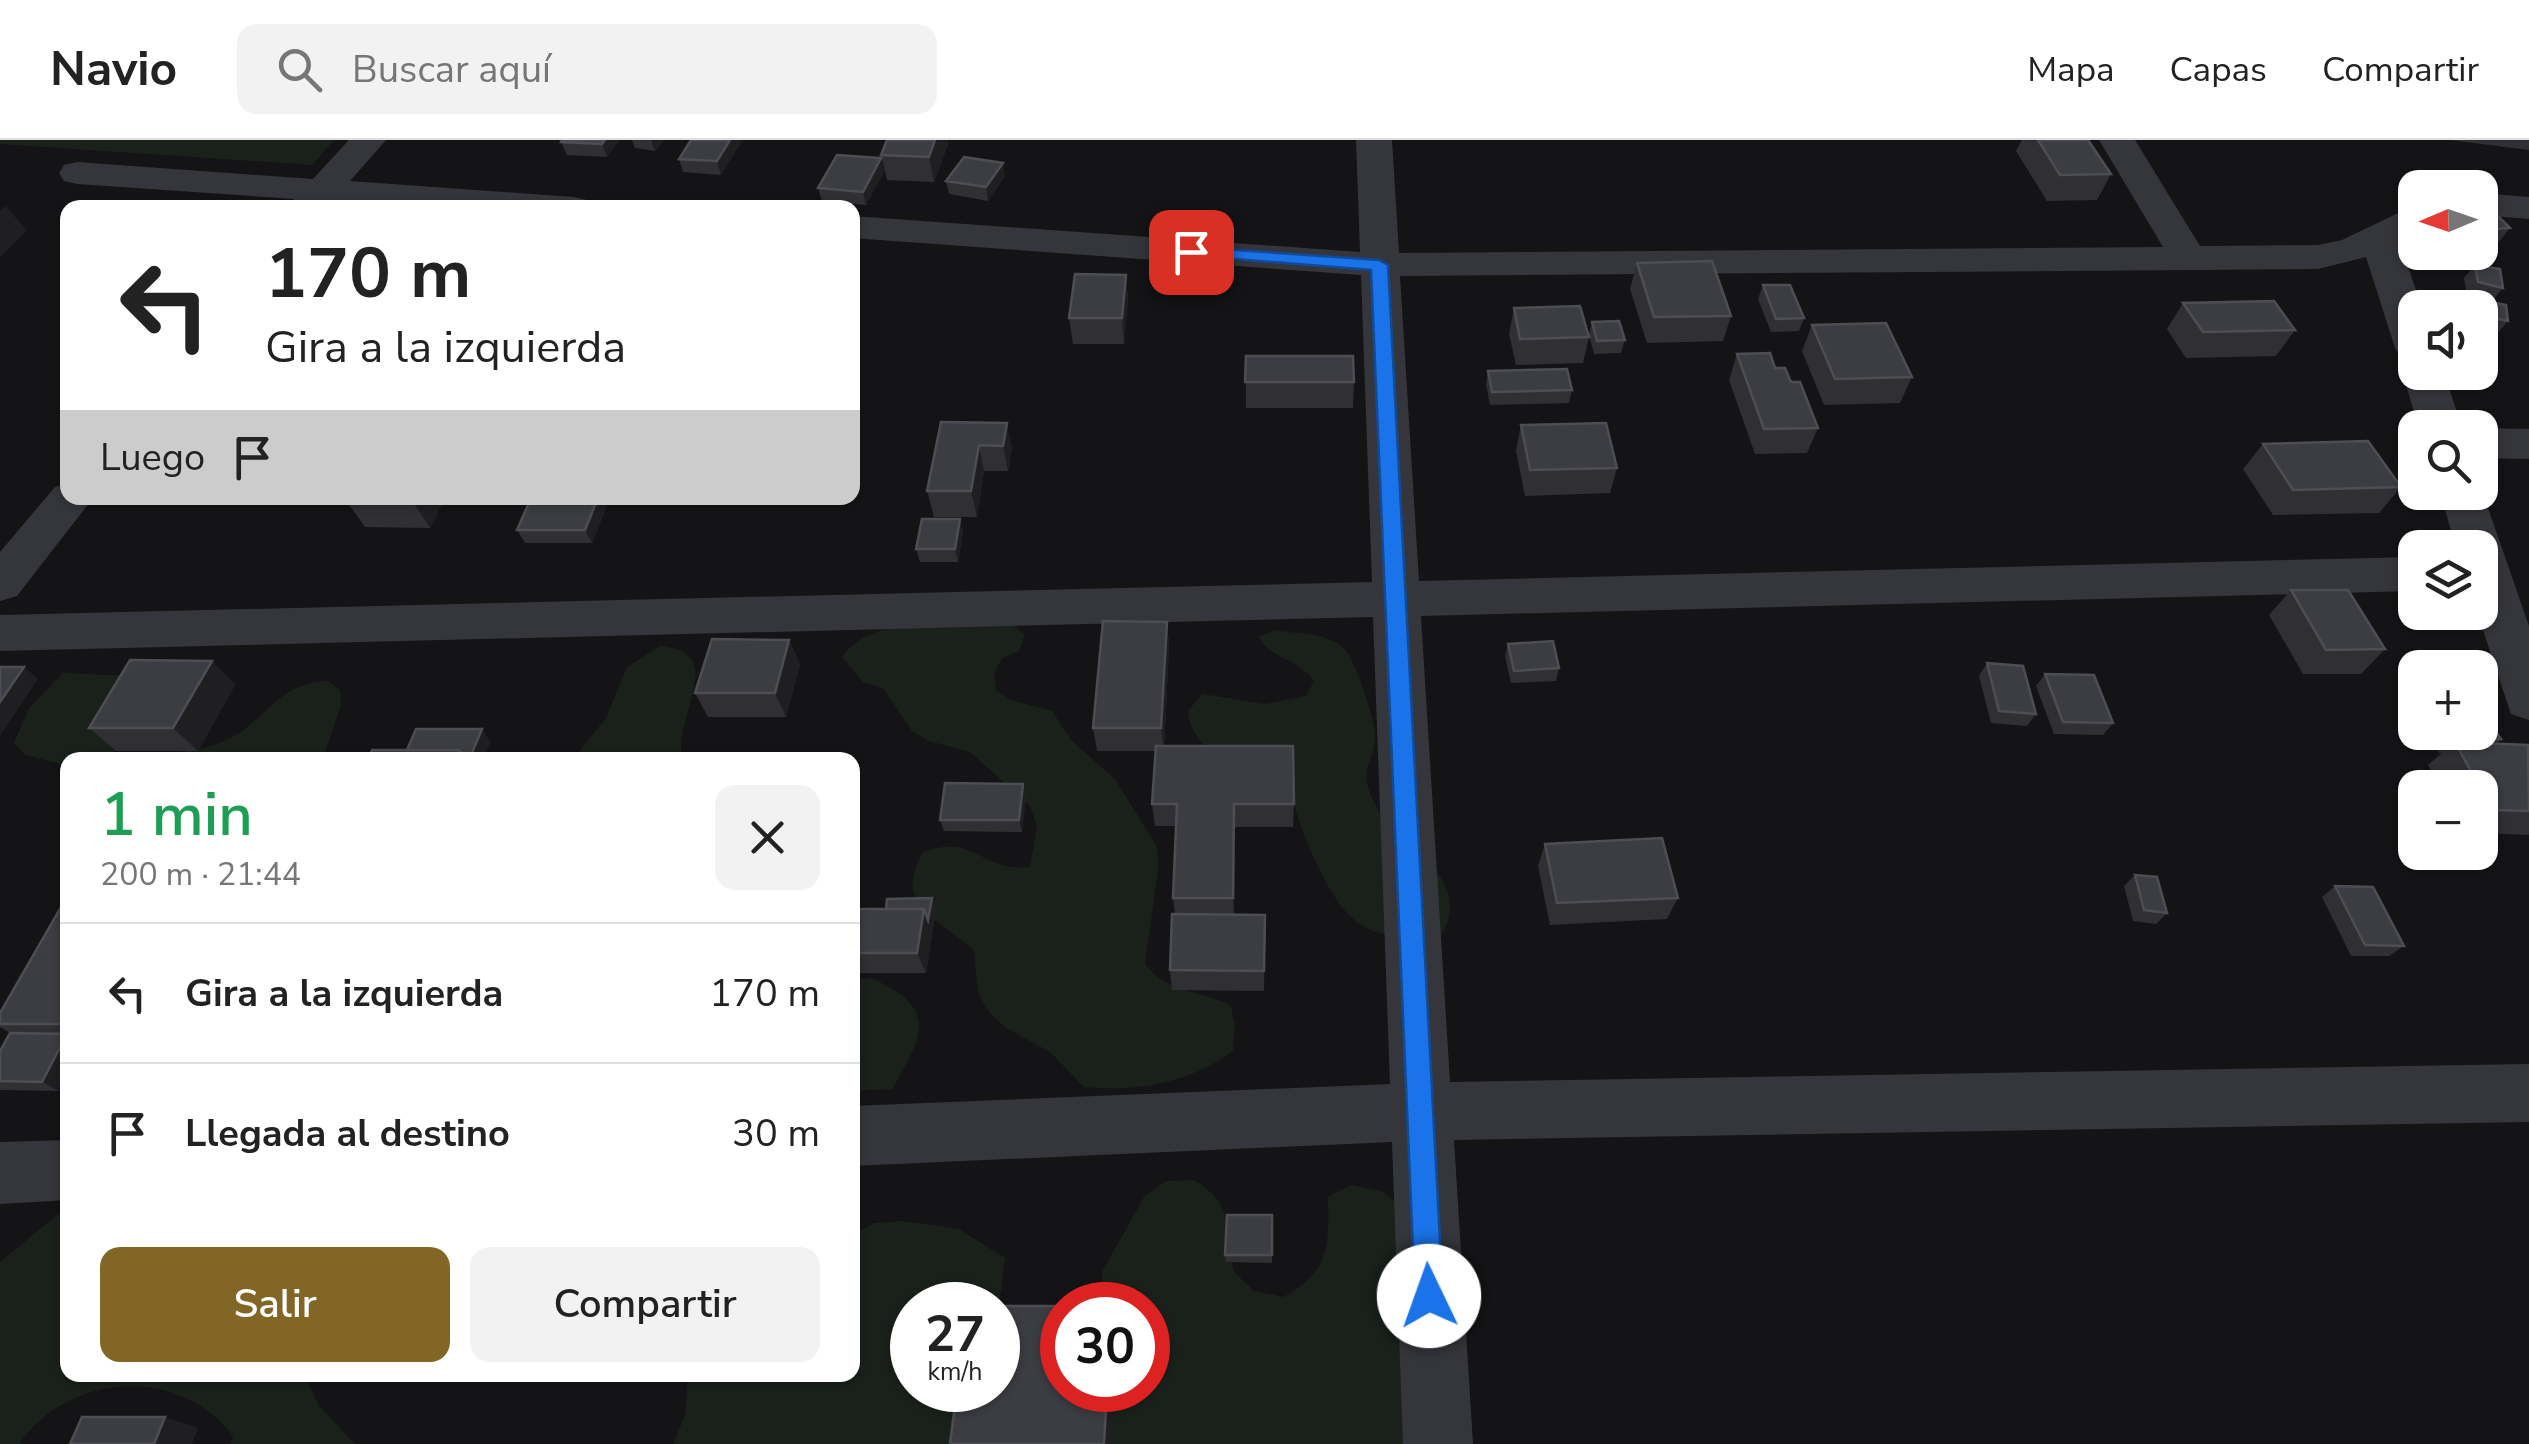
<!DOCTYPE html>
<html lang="es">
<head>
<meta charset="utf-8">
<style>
  :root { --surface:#fff; --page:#f2f2f2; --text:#222; --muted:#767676; --line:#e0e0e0; --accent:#816626 }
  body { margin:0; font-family:"Nunito Sans",sans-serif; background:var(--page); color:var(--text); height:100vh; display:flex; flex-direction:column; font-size:38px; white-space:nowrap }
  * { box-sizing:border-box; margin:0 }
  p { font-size:32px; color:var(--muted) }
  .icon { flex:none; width:55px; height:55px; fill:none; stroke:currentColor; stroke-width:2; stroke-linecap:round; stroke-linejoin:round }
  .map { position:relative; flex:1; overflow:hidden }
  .side { position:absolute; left:60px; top:612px; width:800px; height:630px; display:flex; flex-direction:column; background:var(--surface); border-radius:20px; box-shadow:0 2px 8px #0004 }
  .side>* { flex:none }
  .banner { position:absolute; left:60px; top:60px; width:800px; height:305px; border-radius:20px; box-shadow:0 2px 8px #0004; background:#fff; color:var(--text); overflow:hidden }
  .needle { width:65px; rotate:268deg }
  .controls { position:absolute; left:2398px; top:30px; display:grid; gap:20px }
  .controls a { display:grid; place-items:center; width:100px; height:100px; border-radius:20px; background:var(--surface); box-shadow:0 2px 8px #0004; font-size:50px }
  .speed { position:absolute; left:890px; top:1142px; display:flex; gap:20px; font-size:50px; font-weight:700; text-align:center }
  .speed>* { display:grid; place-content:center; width:130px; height:130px; border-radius:50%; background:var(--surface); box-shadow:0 2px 8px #0004; line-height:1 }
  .speed small { font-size:25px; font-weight:400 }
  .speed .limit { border:15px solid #d22; background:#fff; color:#111 }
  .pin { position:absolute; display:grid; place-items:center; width:85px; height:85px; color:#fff; margin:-42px; border-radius:20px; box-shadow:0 5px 15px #0006 }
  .me { position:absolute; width:110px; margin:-55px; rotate:357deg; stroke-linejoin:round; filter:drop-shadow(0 0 8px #0008) }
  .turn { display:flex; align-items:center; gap:35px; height:210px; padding:0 40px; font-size:45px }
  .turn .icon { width:130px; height:130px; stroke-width:2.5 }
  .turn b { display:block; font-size:70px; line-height:85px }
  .then { display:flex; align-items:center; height:95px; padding:0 40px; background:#0003; gap:20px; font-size:38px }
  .round { display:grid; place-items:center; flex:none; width:105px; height:105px; border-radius:20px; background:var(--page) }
  .overview { display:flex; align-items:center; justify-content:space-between; height:170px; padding:0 40px }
  h1 { font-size:60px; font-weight:600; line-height:75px; color:#1e9e55 }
  .button { display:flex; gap:20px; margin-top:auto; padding:20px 40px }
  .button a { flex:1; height:115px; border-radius:20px; background:var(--accent); color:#fff; font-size:40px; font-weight:600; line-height:115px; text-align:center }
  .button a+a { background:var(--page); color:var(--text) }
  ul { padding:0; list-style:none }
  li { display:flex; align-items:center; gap:30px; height:140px; padding:0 40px; border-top:2px solid var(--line) }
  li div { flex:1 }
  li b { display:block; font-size:38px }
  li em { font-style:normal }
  header { display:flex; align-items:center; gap:60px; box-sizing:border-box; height:140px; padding:0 50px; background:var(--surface); border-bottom:2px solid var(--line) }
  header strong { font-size:48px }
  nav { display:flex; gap:55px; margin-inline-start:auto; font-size:35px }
  .search { width:700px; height:90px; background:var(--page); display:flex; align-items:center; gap:25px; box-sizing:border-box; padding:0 35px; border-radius:20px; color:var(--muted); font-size:38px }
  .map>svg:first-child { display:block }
</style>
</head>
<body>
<header>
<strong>Navio</strong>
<div class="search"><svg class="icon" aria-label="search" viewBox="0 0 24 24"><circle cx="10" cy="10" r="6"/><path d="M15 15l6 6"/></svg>Buscar aquí</div>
<nav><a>Mapa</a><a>Capas</a><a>Compartir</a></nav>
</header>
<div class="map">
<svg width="2529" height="1304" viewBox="0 0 2529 1304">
  <rect width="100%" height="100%" fill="#141416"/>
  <!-- green -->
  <path fill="#1a211b" d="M0,0h334l-22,25 -312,-21z
    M1011,483l14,12 -6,16 -17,7 -8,15 2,17 15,10 41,11 19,29 44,39 41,66 3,18 -14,101c23,30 55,25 86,42l4,21 -2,24c-43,32 -97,41 -149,36l-34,-35 -44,-24 -17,-16 -11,-19 -4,-43c-37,-33 -82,-43 -51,-98 53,-19 58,21 107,15l7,-41 -7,-20 -60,-54 -41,-11 -17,-10 -29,-43 -20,-6 -21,-25c31,-45 119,-33 169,-34z
    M1275,490c23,5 55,1 71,21 10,11 30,71 29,86 -2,31 -18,30 -1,65 24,48 107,75 64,138 -78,-3 -91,-14 -124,-82 -9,-20 -16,-37 -21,-58 -36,-22 -103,-45 -105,-89l14,-17 63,10 41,-8 8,-15c-15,-22 -41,-21 -56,-44z
    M660,506c70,6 13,68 22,114h-110l34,-42 21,-51z
    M63,533l64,3 5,67 -37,17h-27l-4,5 -38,-10 -12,-12 15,-35z
    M328,541l12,9 1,15 -17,50 20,5h-190c22,-10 46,-9 68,-18 43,-17 52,-59 106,-61z
    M871,838c67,30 54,55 21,111l-39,2v-111z
    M1193,1040c43,24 31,49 41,92l20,19 29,6c47,-25 46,-50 45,-100l23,-12 30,6 23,16 45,237h-345v-54h44v-85h-46v-33l42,-75 22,-16z
    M67,1067l1,168h236l15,31 36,38h-124l2,-8c-53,-71 -164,-64 -214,8h-19v-182z
    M902,1081l57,8 46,29 -7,55v-8h-86v85h46l-4,54h-281l12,-29 3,-40h164l1,-141 22,-11z"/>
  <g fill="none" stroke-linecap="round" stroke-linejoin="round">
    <!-- minor -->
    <path fill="#35363b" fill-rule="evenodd" d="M349,0h37l-36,41 224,16 13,3 5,8h-182l-78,-6 -5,6h-36l3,-9 -217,-15 -13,-3 -5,-8 5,-8 13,-3 236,17z
      M1356,0h36l7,113 764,-6 -64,-107h36l65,106 118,-1 24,-5 73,-35v26l-16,9 23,68h-7v64h29l18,56h-43l-17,-56 13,-11 -14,-4 -6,-9 -29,-91 -48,12 -918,7 19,305 996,-24v34l-994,25 29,466 1079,-18v58l-1075,18 19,304h-70l-11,-302 -540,24v-60l538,-22 -17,-467 -1373,34v-36l1372,-33 -11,-307 -509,-37v-22l508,36z
      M2480,53l49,4v22l-49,-4z
      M2480,288l49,1v30l-49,-1z
      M68,343v15h25l-76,98 -17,5v-49l55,-65z
      M2480,345l49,141v94l-18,-6 -34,-102 3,-64h-24l-16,-56h40z
      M68,1000v60l-68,4v-62z"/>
  </g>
  <!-- wall -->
  <path fill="#303034" d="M619,0l-12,17 -40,-2 -6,-13z
    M632,0h32l-9,11 -20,-3z
    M691,0h51l-21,35 -38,-3 -4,-13z
    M887,0h60l1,4 -14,38 -47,-2 -6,-25z
    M2022,0h66l23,34 -14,26 -50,1 -31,-50z
    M2450,0h79v10z
    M881,18l3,14 -18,33 -44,-4 -4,-13z
    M1005,36l-17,25 -39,-7 -3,-13z
    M2480,75l30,13 -11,14h-17l-2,-2z
    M1637,123l94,53 -8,25 -76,2 -17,-54z
    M2475,125l28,23 -11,13 -25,-5 -3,-18z
    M1126,135l2,25 -4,44h-51l-4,-26z
    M1763,145l41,33 -5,13 -28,1 -13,-33z
    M2450,154l56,11 2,16 -11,13 -17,-3v-23h-41z
    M2183,163l112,27 -19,26 -90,2 -19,-29z
    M1514,168l75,29 -6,26 -67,2 -7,-31z
    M1592,182l33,18 -4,13 -27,1 -5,-19z
    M1812,185l100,52 -12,26 -76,2 -22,-54z
    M1737,214l38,14 16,14 27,46 -11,25 -52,1 -26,-74z
    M1246,216l108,26 -1,26h-107z
    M1488,231l84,19 -3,13 -79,2 -4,-21z
    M941,282l71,26 -4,23h-24l-7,46h-43l-7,-26z
    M1521,285l96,43 -7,25 -85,3 -9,-45z
    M2263,304l138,43 -22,26 -106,2 -30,-46z
    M292,358h30l-2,3h-25z
    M349,358h96l-15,30 -65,-1 -18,-25z
    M606,368l-14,35h-67l-8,-13z
    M960,379l3,13 -5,30h-38l-4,-13z
    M2291,450l94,59 -24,25h-58l-34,-59z
    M1167,482l2,24 -5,100 130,58 -1,23h-58l-1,88h31l-1,76 -92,-1 -2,-20 5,-56 -2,-16 3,-72h-21l-3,-22 3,-53h-58l-4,-23z
    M789,500l11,24 -14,53h-78l-13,-24z
    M1508,504l51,24 -3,13 -45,2 -6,-27z
    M212,521l23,24 -37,66h-82l-27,-23z
    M1987,523l49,51 -9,12 -36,-3 -12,-47z
    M2045,534l68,49 -10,12 -49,-1 -18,-48z
    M2415,547v31l-13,-19z
    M2425,592h55l21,7 -5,5 33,2v89l-49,-2v-45h-40l-12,-23 14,-12h-3z
    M1023,644l3,12 -4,36 -78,-1 -4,-11z
    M1545,704l133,54 -11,21 -117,6 -12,-59z
    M2135,735l32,38 -11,11 -23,-3 -9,-35z
    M2335,746l69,60 -15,10h-38l-29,-59z
    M68,755v179l-9,17 -59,-1v-39l10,-18 -10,-6v-14z
    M932,758l4,12 -10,63h-74v-64h34z
    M1272,1075v48l-46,-1 -1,-7z"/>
  <!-- shaded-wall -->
  <path fill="#1f1f22" d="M605,0h14l-12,17 -5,-13z
    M651,0h13l-9,11z
    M730,0h12l-21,35 -4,-14z
    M935,0h12l1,4 -14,38 -5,-25z
    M881,18l3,14 -18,33 -3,-13z
    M1003,23l2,13 -17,25 -2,-14z
    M6,66l21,25 -27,26v-46z
    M1126,135l2,25 -4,44 -2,-26z
    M1007,283l5,25 -4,23 -5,-25z
    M979,305l5,26 -7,46 -6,-26z
    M416,358h29l-15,30 -17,-26z
    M598,358h3l5,10 -14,35 -7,-13z
    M960,379l3,13 -5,30 -3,-13z
    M1167,482l2,24 -5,105 -3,-23z
    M789,500l11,24 -14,53 -11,-24z
    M212,521l23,24 -37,66 -25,-23z
    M24,527l14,12 -38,57v-34z
    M482,589l9,13 -8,18h-14z
    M459,610l8,10h-12z
    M1023,644l3,12 -4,36 -3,-12z
    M1234,664l1,23 -1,92 -1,-21z
    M932,758l4,12 -10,63 -9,-20 7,-44z
    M67,894l1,40 -9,17 -17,-9z
    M1107,1250h8l-3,54h-8z
    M165,1277l33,11 -6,16h-38z"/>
  <!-- building -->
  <path fill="#3c3d42" stroke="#4d4e54" stroke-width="2.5" d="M562,0h43l-3,4 -41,-2z
    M691,0h39l-13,21 -38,-2z
    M887,0h48l-6,17 -48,-2z
    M2038,0h50l23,34 -51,1z
    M837,15l44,3 -18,34 -45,-4z
    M964,17l39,6 -17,24 -40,-6z
    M2480,75h17l13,13 -17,1z
    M1712,121l19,55 -77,1 -17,-54z
    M2475,125l25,4 3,19 -25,-6z
    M1075,134l51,1 -4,43h-53z
    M1763,145h27l14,33 -28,1z
    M2450,154l56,11 2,16 -28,-6v-7h-27z
    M2274,161l21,29 -92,2 -20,-29z
    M1580,166l9,31 -69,2 -6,-31z
    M1619,181l6,19 -28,1 -5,-19z
    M1886,183l26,54 -77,2 -23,-54z
    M1770,213l5,15h10l6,14h9l18,46 -54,1 -27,-75z
    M1246,216h107l1,26h-109z
    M1567,229l5,21 -80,2 -4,-21z
    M941,282l66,1 -4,23 -24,-1 -8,46h-44z
    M1606,283l11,45 -87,2 -9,-45z
    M2368,301l33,46 -108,3 -30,-46z
    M349,358h67l-3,4h-66z
    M531,358h67l-13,32h-68z
    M922,379h38l-5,30h-39z
    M2291,450h57l37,59 -59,1z
    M1103,481l64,1 -6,106h-68z
    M712,499l77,1 -14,53h-80z
    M1553,501l6,27 -45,3 -6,-27z
    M130,520l82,1 -39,67h-84z
    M1987,523l36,3 13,48 -37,-3z
    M0,527h24l-24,35z
    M2045,534l49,1 19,48 -50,-1z
    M2480,569l21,30 -48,2 -6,-9h33z
    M416,589h66l-13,31h-2l-8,-10h-52z
    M2455,602l73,3 1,66 -37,-1z
    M1156,606h137l1,58h-60l-1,94h-60l4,-94h-25z
    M372,610h87l-4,10h-87z
    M945,643l78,1 -4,36h-79z
    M1662,698l16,60 -121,5 -12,-59z
    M2135,735l22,2 10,36 -23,-3z
    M2335,746l38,1 31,59 -39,-1z
    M68,755v129h-68v-11z
    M932,758l-4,22 -4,-11h-38l1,-10z
    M852,769h72l-7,44h-65z
    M1172,774l93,1 -1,56 -94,-1z
    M10,893l57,1 -25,48 -42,-1v-30z
    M1227,1075h45v40h-47z
    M998,1166h64v84h45l-3,54h-154l7,-54h41z
    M82,1277h83l-11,27h-84z"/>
  <!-- route -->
  <path fill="#1a73e8" stroke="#114b97" stroke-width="2.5" d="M1191,107l188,13 9,5 55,1031 -4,11 -10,4 -10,-4 -4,-11 -44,-1026 -186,-15 -2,-3z"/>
</svg>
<div class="controls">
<a><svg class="needle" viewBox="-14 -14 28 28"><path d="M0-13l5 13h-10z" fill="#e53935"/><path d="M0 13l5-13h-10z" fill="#767676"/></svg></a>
<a><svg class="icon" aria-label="sound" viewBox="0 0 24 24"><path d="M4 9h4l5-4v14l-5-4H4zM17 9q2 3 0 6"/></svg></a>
<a><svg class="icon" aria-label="search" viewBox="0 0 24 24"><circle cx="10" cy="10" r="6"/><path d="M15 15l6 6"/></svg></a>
<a><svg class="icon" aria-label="layers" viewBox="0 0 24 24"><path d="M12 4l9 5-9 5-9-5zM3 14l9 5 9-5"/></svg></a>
<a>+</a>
<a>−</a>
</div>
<div class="speed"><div>27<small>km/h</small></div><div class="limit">30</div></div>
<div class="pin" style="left:1191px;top:112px;background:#d93025"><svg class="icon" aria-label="arrive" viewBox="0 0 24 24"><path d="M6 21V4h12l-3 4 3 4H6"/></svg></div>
<svg class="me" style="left:1429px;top:1156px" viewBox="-20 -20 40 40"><circle r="19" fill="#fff"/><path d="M0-13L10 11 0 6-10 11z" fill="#1a73e8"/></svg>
<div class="banner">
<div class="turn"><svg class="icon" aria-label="left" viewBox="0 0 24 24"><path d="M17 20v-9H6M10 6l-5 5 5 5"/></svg><div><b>170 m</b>Gira a la izquierda</div></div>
<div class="then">Luego<svg class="icon" aria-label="arrive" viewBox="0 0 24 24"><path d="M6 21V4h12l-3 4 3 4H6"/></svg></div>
</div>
<section class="side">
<div class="overview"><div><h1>1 min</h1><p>200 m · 21:44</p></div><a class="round"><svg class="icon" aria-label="close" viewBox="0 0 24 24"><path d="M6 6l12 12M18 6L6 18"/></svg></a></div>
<ul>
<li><svg class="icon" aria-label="left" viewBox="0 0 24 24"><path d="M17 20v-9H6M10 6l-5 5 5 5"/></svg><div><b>Gira a la izquierda</b></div><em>170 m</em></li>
<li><svg class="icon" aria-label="arrive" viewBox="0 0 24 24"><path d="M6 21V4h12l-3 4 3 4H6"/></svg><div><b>Llegada al destino</b></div><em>30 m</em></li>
</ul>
<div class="button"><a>Salir</a><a>Compartir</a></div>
</section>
</div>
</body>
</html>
